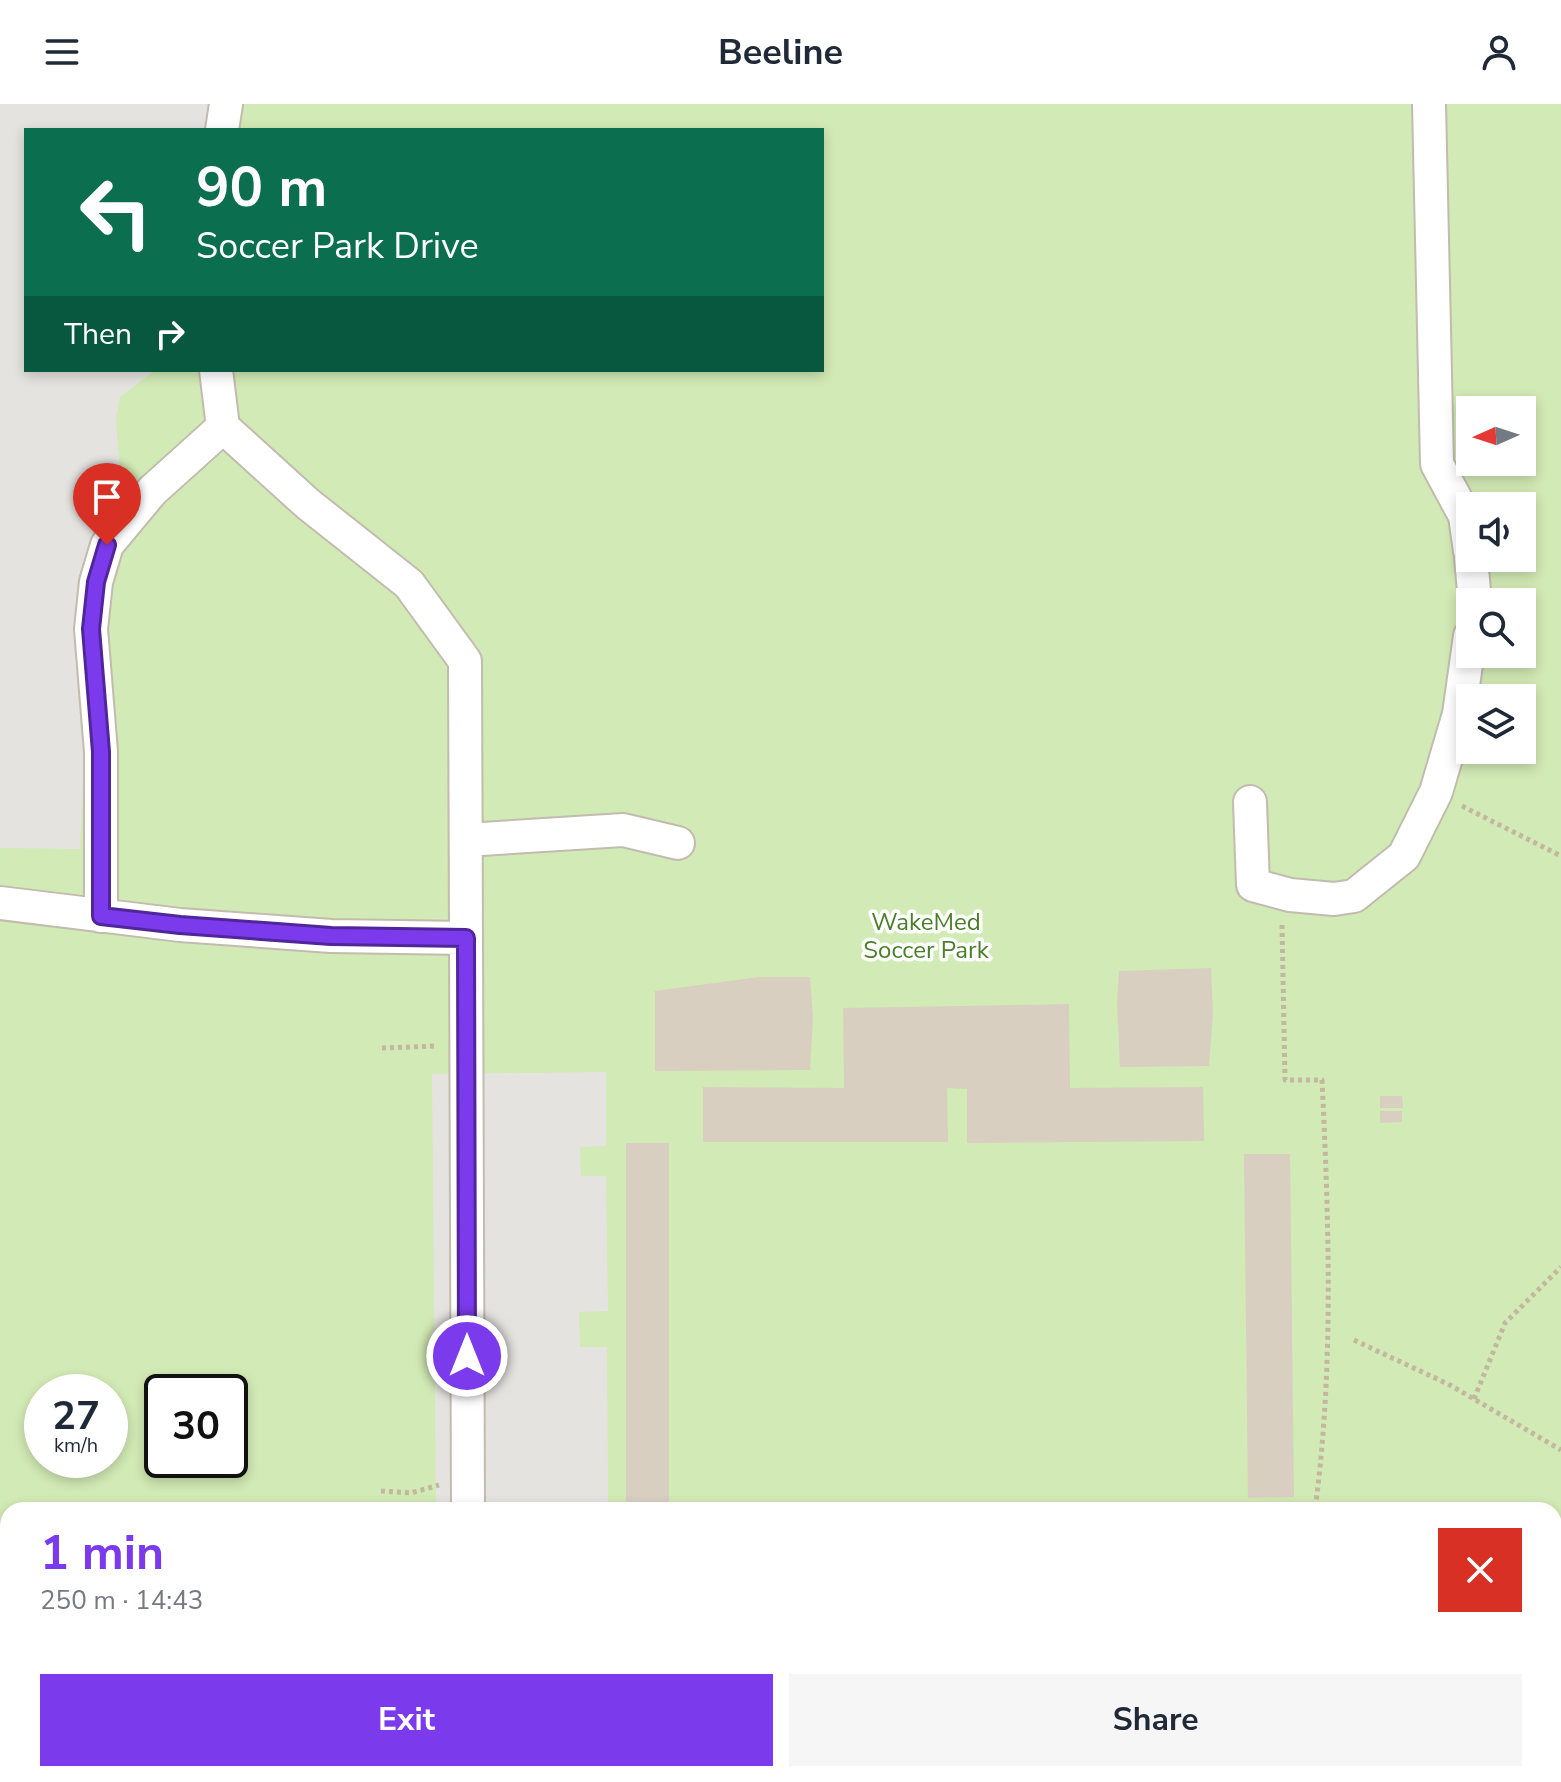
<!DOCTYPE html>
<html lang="en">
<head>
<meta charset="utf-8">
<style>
  :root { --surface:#fff; --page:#f6f6f7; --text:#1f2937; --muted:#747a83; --accent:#7c3aed }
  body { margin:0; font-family:"Nunito Sans",sans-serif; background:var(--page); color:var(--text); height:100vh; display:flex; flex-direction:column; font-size:30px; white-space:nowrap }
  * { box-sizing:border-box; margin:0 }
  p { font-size:26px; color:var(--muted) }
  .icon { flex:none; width:44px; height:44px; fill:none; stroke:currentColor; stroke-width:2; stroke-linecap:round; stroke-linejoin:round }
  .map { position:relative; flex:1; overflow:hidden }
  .side { position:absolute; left:0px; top:1398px; width:1562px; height:280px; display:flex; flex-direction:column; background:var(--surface); border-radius:24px 24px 0 0; box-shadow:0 4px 12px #0003 }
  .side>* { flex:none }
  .guide { position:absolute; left:24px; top:24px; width:800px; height:244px; border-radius:0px; box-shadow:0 4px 12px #0003; background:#0b6e4f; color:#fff; overflow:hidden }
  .needle { width:52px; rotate:267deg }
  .buttons { position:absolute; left:1456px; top:292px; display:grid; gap:16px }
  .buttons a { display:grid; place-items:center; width:80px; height:80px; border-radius:0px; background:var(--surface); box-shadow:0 4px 12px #0003; font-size:40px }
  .speed { position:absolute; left:24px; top:1270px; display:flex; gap:16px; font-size:40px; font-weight:700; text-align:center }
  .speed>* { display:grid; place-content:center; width:104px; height:104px; border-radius:50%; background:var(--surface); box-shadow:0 4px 12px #0003; line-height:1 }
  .speed small { font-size:20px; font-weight:400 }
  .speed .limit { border:4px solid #111; border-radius:12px; background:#fff; color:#111 }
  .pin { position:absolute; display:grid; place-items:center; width:68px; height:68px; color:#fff; margin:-82px -34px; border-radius:50% 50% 50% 0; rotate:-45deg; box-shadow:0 0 8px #0007 }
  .pin .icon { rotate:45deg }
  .me { position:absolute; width:88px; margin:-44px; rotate:0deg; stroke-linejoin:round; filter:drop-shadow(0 0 6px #0008) }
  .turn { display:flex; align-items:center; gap:28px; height:168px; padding:0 40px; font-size:36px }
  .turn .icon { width:104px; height:104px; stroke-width:2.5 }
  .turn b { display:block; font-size:56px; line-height:68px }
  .then { display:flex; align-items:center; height:76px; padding:0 40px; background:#0003; gap:16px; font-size:30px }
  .round { display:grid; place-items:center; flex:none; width:84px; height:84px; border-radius:0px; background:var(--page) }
  .overview { display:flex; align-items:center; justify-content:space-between; height:136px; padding:0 40px }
  h1 { font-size:48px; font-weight:700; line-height:60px; color:var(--accent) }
  .button { display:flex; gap:16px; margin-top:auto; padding:16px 40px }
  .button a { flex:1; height:92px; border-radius:0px; background:var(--accent); color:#fff; font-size:32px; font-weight:700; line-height:92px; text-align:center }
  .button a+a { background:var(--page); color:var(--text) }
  header { display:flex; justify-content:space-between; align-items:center; height:104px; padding:0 40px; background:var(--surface); font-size:36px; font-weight:700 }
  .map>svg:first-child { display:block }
</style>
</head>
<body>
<header><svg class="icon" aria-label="menu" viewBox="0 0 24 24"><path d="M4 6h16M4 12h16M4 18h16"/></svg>Beeline<svg class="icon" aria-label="person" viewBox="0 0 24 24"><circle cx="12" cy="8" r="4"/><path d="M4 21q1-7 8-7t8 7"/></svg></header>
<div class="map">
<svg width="1561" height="1678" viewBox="0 0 1561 1678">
  <rect width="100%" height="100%" fill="#f6f3ec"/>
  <!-- green -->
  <path fill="#d2eab5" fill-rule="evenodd" d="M0,0h1561v1678h-1561zM26,26h796v240h-796zM1470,306h52v52h-52zM1470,402h52v52h-52zM1470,498h52v52h-52zM1470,594h52v52h-52zM42,1288h68v68h-68zM162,1288h68v68h-68zM8,1406h1546v264h-1546z"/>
  <!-- parking -->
  <path fill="#e5e3e0" d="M0,0h208l-3,26h-179v240h129l-35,27 -4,21 5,72 -37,83 -5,77 5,119 -4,80 -80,-1z
    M606,968v74l-26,1 1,29h25l2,135 -29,1 1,35h27l1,157h-24v6h-148l-4,-436z
    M439,1670h174v8h-174z"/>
  <!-- building -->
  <path fill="#d8cfc1" d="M1211,864l2,45 -4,53 -89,1 -3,-63 2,-33z
    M759,873h51l3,40 -3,53 -155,1v-80z
    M1069,900l1,84 133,-1 1,54 -237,2v-54l-20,-1 1,54h-245v-55l141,1 -1,-80z
    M1380,992h22l1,12h-23z
    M1380,1007h22v11l-22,1z
    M626,1039h43v367h-43z
    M1244,1050h46l4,343 -46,1z"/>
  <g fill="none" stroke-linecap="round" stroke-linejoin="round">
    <defs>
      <path id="minor" d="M1429,0l8,360 28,52 5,35
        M222,26l4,-26
        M223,323l85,77 101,80 56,77 1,277
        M1471,454l4,44
        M1250,698l3,83 37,10 44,4 20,-3 50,-40 32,-64 23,-78 11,-78
        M466,736l157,-10 55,13
        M0,799l180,22 151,11 135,2 2,572
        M101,812v-164l-10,-123 5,-47 11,-37 45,-54 71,-64 -7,-57
        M468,1670v8"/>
    </defs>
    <!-- minor casing -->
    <use href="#minor" stroke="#c2bbae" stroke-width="36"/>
    <!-- path -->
    <path stroke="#c4b79f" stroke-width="5" stroke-dasharray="4 4" stroke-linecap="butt" d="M1462,702l99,50
      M1282,821l3,155h37c7,144 12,287 -7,430
      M382,944l55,-2
      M1354,1236l96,45 111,65
      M1474,1295l31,-76 56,-56
      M381,1387l30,2 28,-8
      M680,1670v8"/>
    <!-- minor -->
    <use href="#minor" stroke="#fff" stroke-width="32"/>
  </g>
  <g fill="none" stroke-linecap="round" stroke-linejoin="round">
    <defs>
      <path id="route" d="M107,441l-11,37 -5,47 10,123v164l79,9 151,11 135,2 1,418"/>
    </defs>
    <!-- route casing -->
    <use href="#route" stroke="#51269a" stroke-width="20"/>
    <!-- route -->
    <use href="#route" stroke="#7c3aed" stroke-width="14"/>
  </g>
  <g text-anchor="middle" stroke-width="7" stroke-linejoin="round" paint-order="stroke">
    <!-- park labels -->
    <g font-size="24" fill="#4a7f2a" stroke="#fff">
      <text x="926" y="826">WakeMed<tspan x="926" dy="28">Soccer Park</tspan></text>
    </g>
  </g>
</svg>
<div class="buttons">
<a><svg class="needle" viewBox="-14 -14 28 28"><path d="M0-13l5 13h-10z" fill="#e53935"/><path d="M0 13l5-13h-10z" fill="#747a83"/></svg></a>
<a><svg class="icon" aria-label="sound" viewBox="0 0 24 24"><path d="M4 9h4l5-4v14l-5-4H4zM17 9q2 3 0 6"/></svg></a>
<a><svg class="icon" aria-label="search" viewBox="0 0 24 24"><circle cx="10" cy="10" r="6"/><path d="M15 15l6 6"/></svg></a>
<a><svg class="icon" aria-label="layers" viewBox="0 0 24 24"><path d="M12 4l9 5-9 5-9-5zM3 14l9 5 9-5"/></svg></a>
</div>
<div class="speed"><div>27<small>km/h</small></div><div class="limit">30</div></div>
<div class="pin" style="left:107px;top:441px;background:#d93025"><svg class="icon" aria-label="arrive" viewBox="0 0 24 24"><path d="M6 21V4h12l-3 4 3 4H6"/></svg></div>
<svg class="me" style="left:467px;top:1252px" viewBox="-20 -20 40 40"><circle r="17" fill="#7c3aed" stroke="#fff" stroke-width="3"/><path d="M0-11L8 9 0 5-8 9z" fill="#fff"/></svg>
<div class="guide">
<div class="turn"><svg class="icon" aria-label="left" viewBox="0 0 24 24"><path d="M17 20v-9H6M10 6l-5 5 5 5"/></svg><div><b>90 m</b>Soccer Park Drive</div></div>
<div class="then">Then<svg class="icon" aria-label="right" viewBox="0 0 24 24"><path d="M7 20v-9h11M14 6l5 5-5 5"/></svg></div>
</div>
<section class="side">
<div class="overview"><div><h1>1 min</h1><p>250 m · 14:43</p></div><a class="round" style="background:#d93025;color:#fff"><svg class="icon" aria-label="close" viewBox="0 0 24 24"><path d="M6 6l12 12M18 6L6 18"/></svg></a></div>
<div class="button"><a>Exit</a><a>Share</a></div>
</section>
</div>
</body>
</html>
